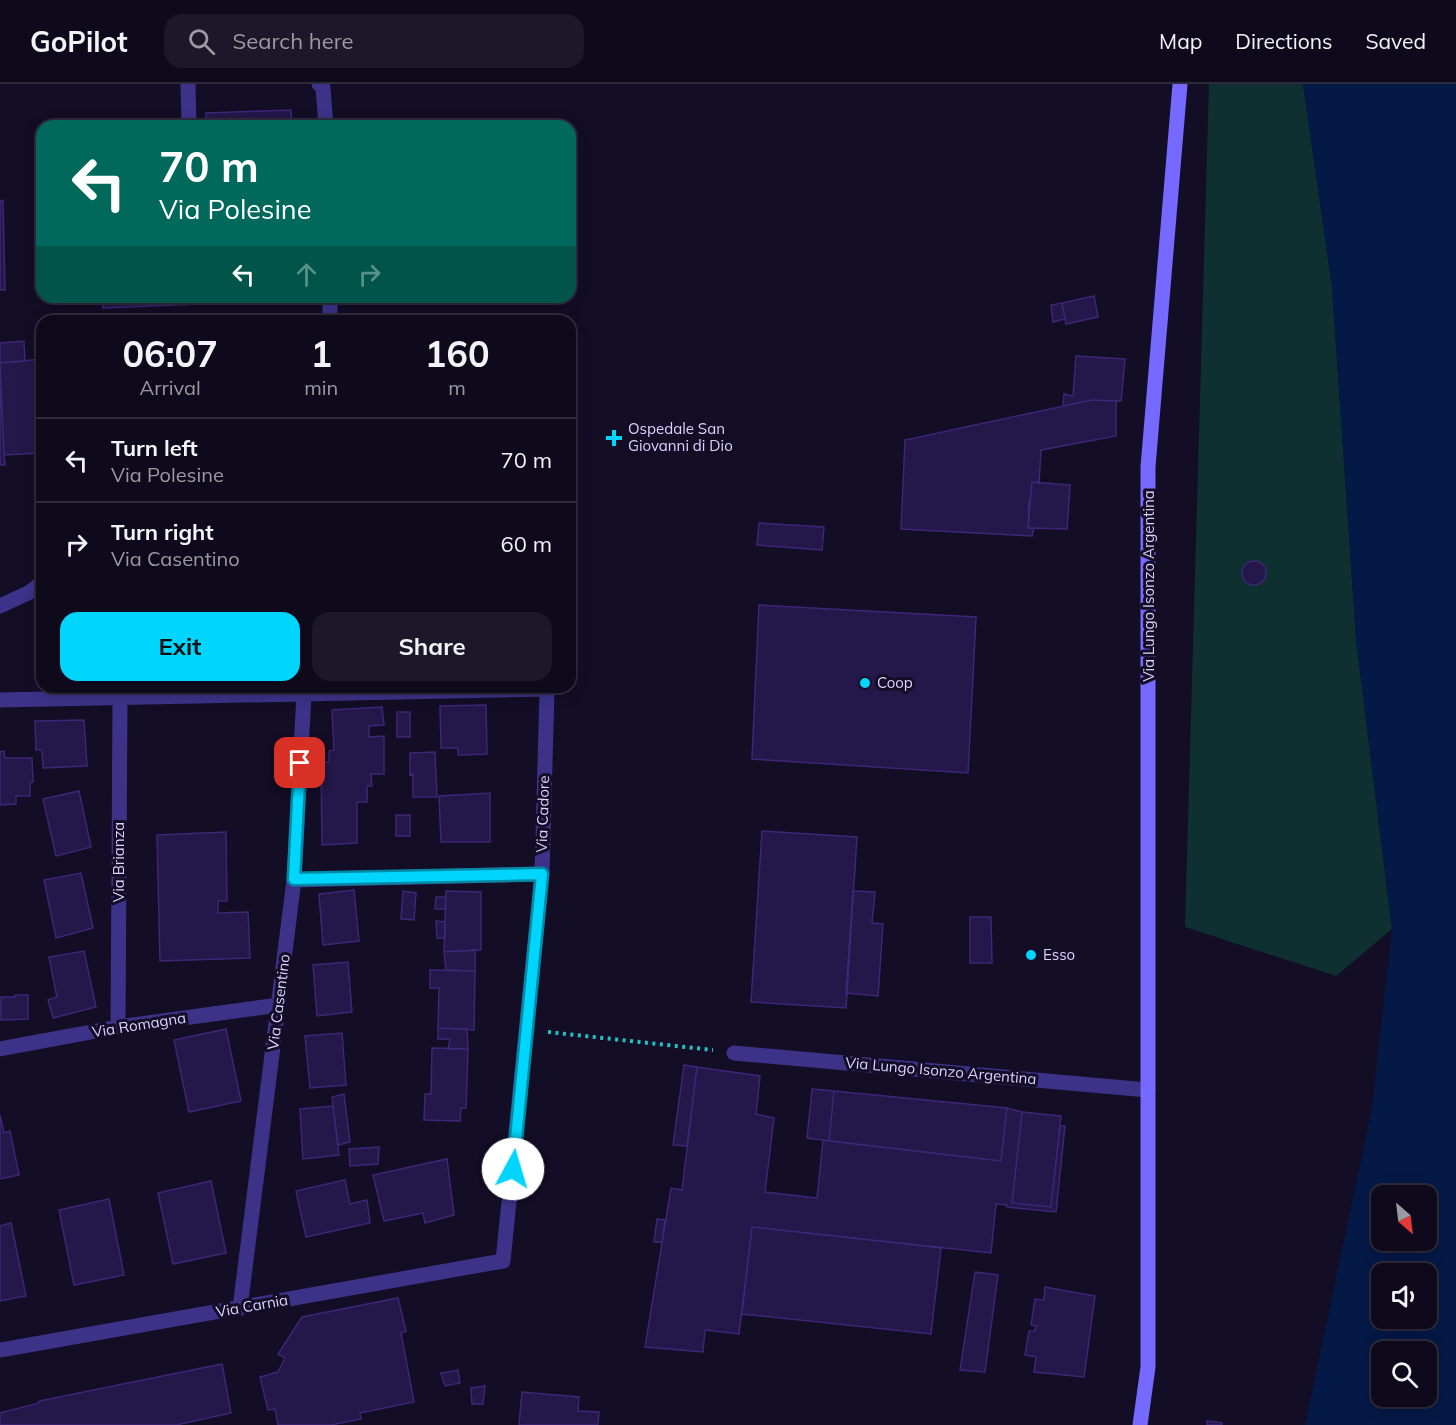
<!DOCTYPE html>
<html lang="en">
<head>
<meta charset="utf-8">
<style>
  :root { --surface:#0e0a1c; --page:#1c1829; --text:#f1f3f6; --muted:#9b9aa3; --line:#2e2b3b; --accent:#00d5fd }
  body { margin:0; font-family:Mulish,sans-serif; background:var(--page); color:var(--text); height:100vh; display:flex; flex-direction:column; font-size:22px; white-space:nowrap }
  * { box-sizing:border-box; margin:0 }
  p { font-size:20px; color:var(--muted) }
  .icon { flex:none; width:33px; height:33px; fill:none; stroke:currentColor; stroke-width:2; stroke-linecap:round; stroke-linejoin:round }
  .map { position:relative; flex:1; overflow:hidden }
  .panel { position:absolute; left:36px; top:231px; width:540px; height:378px; display:flex; flex-direction:column; background:var(--surface); border-radius:18px; box-shadow:0 3px 15px #0003,0 0 0 2px var(--line) }
  .panel>* { flex:none }
  .hud { position:absolute; left:36px; top:36px; width:540px; height:183px; border-radius:18px; box-shadow:0 3px 15px #0003,0 0 0 2px var(--line); background:#00695c; color:#fff; overflow:hidden }
  .needle { width:39px; rotate:152deg }
  .tools { position:absolute; left:1371px; top:1101px; display:grid; gap:12px }
  .tools a { display:grid; place-items:center; width:66px; height:66px; border-radius:12px; background:var(--surface); box-shadow:0 3px 15px #0003,0 0 0 2px var(--line); font-size:30px }
  .pin { position:absolute; display:grid; place-items:center; width:51px; height:51px; color:#fff; margin:-26px; border-radius:12px; box-shadow:0 3px 9px #0006 }
  .me { position:absolute; width:66px; margin:-33px; rotate:6deg; stroke-linejoin:round; filter:drop-shadow(0 0 4px #0008) }
  .turn { display:flex; align-items:center; gap:21px; height:126px; padding:0 24px; font-size:27px }
  .turn .icon { width:78px; height:78px; stroke-width:2.5 }
  .turn b { display:block; font-size:42px; line-height:51px }
  .lanes { display:flex; align-items:center; height:57px; padding:0 24px; background:#0003; justify-content:center; gap:30px; direction:ltr }
  .lanes .off { opacity:.35 }
  .eta { display:flex; justify-content:space-evenly; align-items:center; height:102px; text-align:center }
  .eta b { font-size:36px; font-weight:700; line-height:42px }
  .button { display:flex; gap:12px; margin-top:auto; padding:12px 24px }
  .button a { flex:1; height:69px; border-radius:18px; background:var(--accent); color:#111; font-size:24px; font-weight:700; line-height:69px; text-align:center }
  .button a+a { background:var(--page); color:var(--text) }
  ul { padding:0; list-style:none }
  li { display:flex; align-items:center; gap:18px; height:84px; padding:0 24px; border-top:2px solid var(--line) }
  li div { flex:1 }
  li b { display:block; font-size:22px }
  li em { font-style:normal }
  header { display:flex; align-items:center; gap:36px; box-sizing:border-box; height:84px; padding:0 30px; background:var(--surface); border-bottom:2px solid var(--line) }
  header strong { font-size:28px }
  nav { display:flex; gap:33px; margin-inline-start:auto; font-size:21px }
  .search { width:420px; height:54px; background:var(--page); display:flex; align-items:center; gap:15px; box-sizing:border-box; padding:0 21px; border-radius:18px; color:var(--muted); font-size:22px }
  .map>svg:first-child { display:block }
</style>
</head>
<body>
<header>
<strong>GoPilot</strong>
<div class="search"><svg class="icon" aria-label="search" viewBox="0 0 24 24"><circle cx="10" cy="10" r="6"/><path d="M15 15l6 6"/></svg>Search here</div>
<nav><a>Map</a><a>Directions</a><a>Saved</a></nav>
</header>
<div class="map">
<svg width="1456" height="1341" viewBox="0 0 1456 1341">
  <rect width="100%" height="100%" fill="#130d26"/>
  <!-- green -->
  <path fill="#0f3031" d="M1209,0h94l29,203 24,352 36,290 -56,47 -151,-49z"/>
  <!-- water -->
  <path fill="#051947" fill-rule="evenodd" d="M1303,0h153v1341h-151l67,-317 20,-179 -36,-290 -24,-352zM1382,1112h44v44h-44zM1382,1190h44v44h-44zM1382,1268h44v44h-44z"/>
  <!-- building -->
  <path fill="#241749" stroke="#3b2777" stroke-width="1.5" d="M291,26l1,16h-86v-13z
    M3,116l2,90h-5v-89z
    M1094,212l4,21 -32,7 -4,-21z
    M103,213h96v7l-96,4z
    M214,213h70l-70,4z
    M1062,219l3,16 -12,3 -2,-17z
    M24,257l1,20 -25,2v-20z
    M1076,272l49,3 -4,42 -29,-1 -29,6 1,-12 9,2z
    M42,275v94l-38,2 -4,-92z
    M0,288l4,83 1,10h-5z
    M1092,316l24,1v35l-75,14 -2,33 -7,-1 -2,20h-1l-1,26h6l-2,8 -131,-7 4,-89z
    M1032,398l38,3 -3,44 -39,-1z
    M759,439l65,4 -2,23 -65,-5z
    M1242 489a12 12 0 1 1 24 0a12 12 0 1 1-24 0Z
    M759,521l217,12 -8,156 -216,-14z
    M486,621l1,49 -29,1v-7h-17l-1,-42z
    M382,623l2,18 -15,1v11l15,-1v38h-13l1,12h-5v16h-10v41l-35,2 -1,-82 8,-1v-11l5,-1 -2,-40z
    M397,628h13v25h-13z
    M84,636l3,46 -44,2 -1,-18h-6l-1,-29z
    M4,667l1,7h27l1,24 -3,1v13h-14v8l-16,1v-53z
    M435,668l2,45h-24v-23l-3,1v-22z
    M79,707l12,56 -35,9 -13,-57z
    M490,709v49h-49l-2,-46z
    M396,731h14v21h-14z
    M762,747l95,6 -11,171 -95,-6z
    M226,748l1,69h-9v12l30,-1 2,46 -90,3 -3,-126z
    M81,789l12,55 -37,10 -12,-58z
    M354,806l5,51 -36,4 -4,-51z
    M403,807l13,2 -2,27 -13,-1z
    M446,807l35,1v58l-37,2z
    M853,807l22,1 -3,31 11,1 -5,72 -32,-3z
    M436,813h10l-1,12h-10z
    M970,833h21l1,46h-22z
    M436,837l9,1v16h-8z
    M475,866v21l-29,-1 -2,-18z
    M84,867l12,56 -43,11 -5,-18 9,-3 -8,-40z
    M348,878l4,50 -35,4 -4,-51z
    M430,886l45,1 -1,59 -36,-2 1,-40h-9z
    M15,911h13v24l-27,1v-23h14z
    M438,944l29,1 1,20h-20l2,-10h-12z
    M226,945l15,72 -52,11 -15,-72z
    M342,949l4,52 -36,3 -5,-52z
    M432,964l36,1 -2,59h-5l-1,13 -36,-1 1,-26h6z
    M684,981l13,2 -10,79 -14,-1z
    M697,983l63,9 -4,38 18,4 -9,74 52,6 6,-58 178,21 6,-53 15,4 -10,91 39,4 9,-81h5l-9,86 -49,-5v-2l-11,-1 -5,49 -239,-26 -13,107 -34,-4 -2,22 -58,-5 26,-159 11,2z
    M812,1005l22,2 -5,50 -22,-3z
    M834,1007l173,17 -6,53 -172,-20z
    M344,1010l6,48 -12,3 -6,-48z
    M333,1022l6,49 -36,4 -3,-50z
    M1022,1028l39,4 -10,91 -39,-4z
    M0,1031l4,18 6,-2 9,44 -19,4z
    M379,1063l-1,17 -28,2 -1,-17z
    M447,1075l7,56 -29,8 -2,-10 -39,8 -11,-46z
    M345,1096l5,24 17,-4 3,23 -64,14 -10,-46z
    M211,1097l15,72 -53,11 -15,-71z
    M109,1115l15,76 -50,10 -15,-75z
    M657,1135l8,1 -3,22h-8z
    M11,1139l15,73 -26,5v-75z
    M752,1143l189,21 -10,86 -189,-20z
    M975,1188l23,3 -13,97 -25,-2z
    M1045,1203l50,9 -11,81 -50,-5 2,-15 -11,-2 4,-24h6l1,-5 -5,-1 4,-26 9,1z
    M398,1214l8,33 -5,2 13,69 -54,11 1,6 -30,6h-53l-3,-16 -7,1 -8,-33 18,-5 7,-14 -7,-4 24,-37z
    M222,1280l9,49 -55,12h-176v-12l39,-10v-2z
    M458,1286l2,13 -15,3 -4,-13z
    M485,1302l-2,18h-11l-1,-16z
    M522,1308l57,5 -1,14 21,1 -1,13h-79z
    M1207,1337l15,2v2h-15z"/>
  <g fill="none" stroke-linecap="round" stroke-linejoin="round">
    <!-- path -->
    <path stroke="#24c1c1" stroke-width="4" stroke-dasharray="3 4.5" stroke-linecap="butt" d="M548,948l165,18"/>
    <!-- lane -->
    <path stroke="#3c3389" stroke-width="15" d="M188,0l1,42
      M319,0l4,4 3,38
      M330,213v24
      M0,522l28,-13 14,-10"/>
    <!-- street -->
    <path stroke="#3c3389" stroke-width="15" d="M0,616l547,-11 -5,185 -39,387 -503,89
      M294,796l248,-6
      M118,943l2,-329
      M0,965l118,-22 161,-22
      M734,969l414,37
      M240,1224l54,-428 10,-186"/>
    <!-- secondary -->
    <path stroke="#7569ff" stroke-width="15" d="M1140,1341l8,-58v-900l32,-383"/>
  </g>
  <g fill="none" stroke-linecap="round" stroke-linejoin="round">
    <defs>
      <path id="route" d="M300,679l-6,116 248,-5 -29,295"/>
    </defs>
    <!-- route casing -->
    <use href="#route" stroke="#008aa4" stroke-width="15"/>
    <!-- route -->
    <use href="#route" stroke="#00d5fd" stroke-width="10"/>
  </g>
  <!-- markers -->
  <g fill="#00d5fd" stroke="#130d26" stroke-width="2">
    <path d="M611 345h6v6h6v6h-6v6h-6v-6h-6v-6h6z"/>
    <circle cx="865" cy="599" r="6"/>
    <circle cx="1031" cy="871" r="6"/>
  </g>
  <g text-anchor="middle" stroke-width="6" stroke-linejoin="round" paint-order="stroke">
    <!-- poi labels -->
    <g font-size="15" fill="#dad2ff" stroke="#130d26" text-anchor="start">
      <text x="628" y="350">Ospedale San<tspan x="628" dy="17">Giovanni di Dio</tspan></text>
      <text x="877" y="604">Coop</text>
      <text x="1043" y="876">Esso</text>
    </g>
    <!-- street labels -->
    <g font-size="15" fill="#dad2ff" stroke="#130d26">
      <text transform="translate(1149 502) rotate(-90)" y="5">Via Lungo Isonzo Argentina</text>
      <text transform="translate(543 730) rotate(-88)" y="5">Via Cadore</text>
      <text transform="translate(119 778) rotate(-90)" y="5">Via Brianza</text>
      <text transform="translate(279 918) rotate(-83)" y="5">Via Casentino</text>
      <text transform="translate(139 941) rotate(-9)" y="5">Via Romagna</text>
      <text transform="translate(941 987) rotate(5)" y="5">Via Lungo Isonzo Argentina</text>
      <text transform="translate(252 1222) rotate(-10)" y="5">Via Carnia</text>
    </g>
  </g>
</svg>
<div class="tools">
<a><svg class="needle" viewBox="-14 -14 28 28"><path d="M0-13l5 13h-10z" fill="#e53935"/><path d="M0 13l5-13h-10z" fill="#9b9aa3"/></svg></a>
<a><svg class="icon" aria-label="sound" viewBox="0 0 24 24"><path d="M4 9h4l5-4v14l-5-4H4zM17 9q2 3 0 6"/></svg></a>
<a><svg class="icon" aria-label="search" viewBox="0 0 24 24"><circle cx="10" cy="10" r="6"/><path d="M15 15l6 6"/></svg></a>
</div>
<div class="pin" style="left:300px;top:679px;background:#d93025"><svg class="icon" aria-label="arrive" viewBox="0 0 24 24"><path d="M6 21V4h12l-3 4 3 4H6"/></svg></div>
<svg class="me" style="left:513px;top:1085px" viewBox="-20 -20 40 40"><circle r="19" fill="#fff"/><path d="M0-13L10 11 0 6-10 11z" fill="#00d5fd"/></svg>
<div class="hud">
<div class="turn"><svg class="icon" aria-label="left" viewBox="0 0 24 24"><path d="M17 20v-9H6M10 6l-5 5 5 5"/></svg><div><b>70 m</b>Via Polesine</div></div>
<div class="lanes"><svg class="icon" aria-label="left" viewBox="0 0 24 24"><path d="M17 20v-9H6M10 6l-5 5 5 5"/></svg><svg class="icon off" aria-label="ahead" viewBox="0 0 24 24"><path d="M12 20V5M6 11l6-6 6 6"/></svg><svg class="icon off" aria-label="right" viewBox="0 0 24 24"><path d="M7 20v-9h11M14 6l5 5-5 5"/></svg></div>
</div>
<section class="panel">
<div class="eta">
<div><b>06:07</b><p>Arrival</p></div>
<div><b>1</b><p>min</p></div>
<div><b>160</b><p>m</p></div>
</div>
<ul>
<li><svg class="icon" aria-label="left" viewBox="0 0 24 24"><path d="M17 20v-9H6M10 6l-5 5 5 5"/></svg><div><b>Turn left</b><p>Via Polesine</p></div><em>70 m</em></li>
<li><svg class="icon" aria-label="right" viewBox="0 0 24 24"><path d="M7 20v-9h11M14 6l5 5-5 5"/></svg><div><b>Turn right</b><p>Via Casentino</p></div><em>60 m</em></li>
</ul>
<div class="button"><a>Exit</a><a>Share</a></div>
</section>
</div>
</body>
</html>
